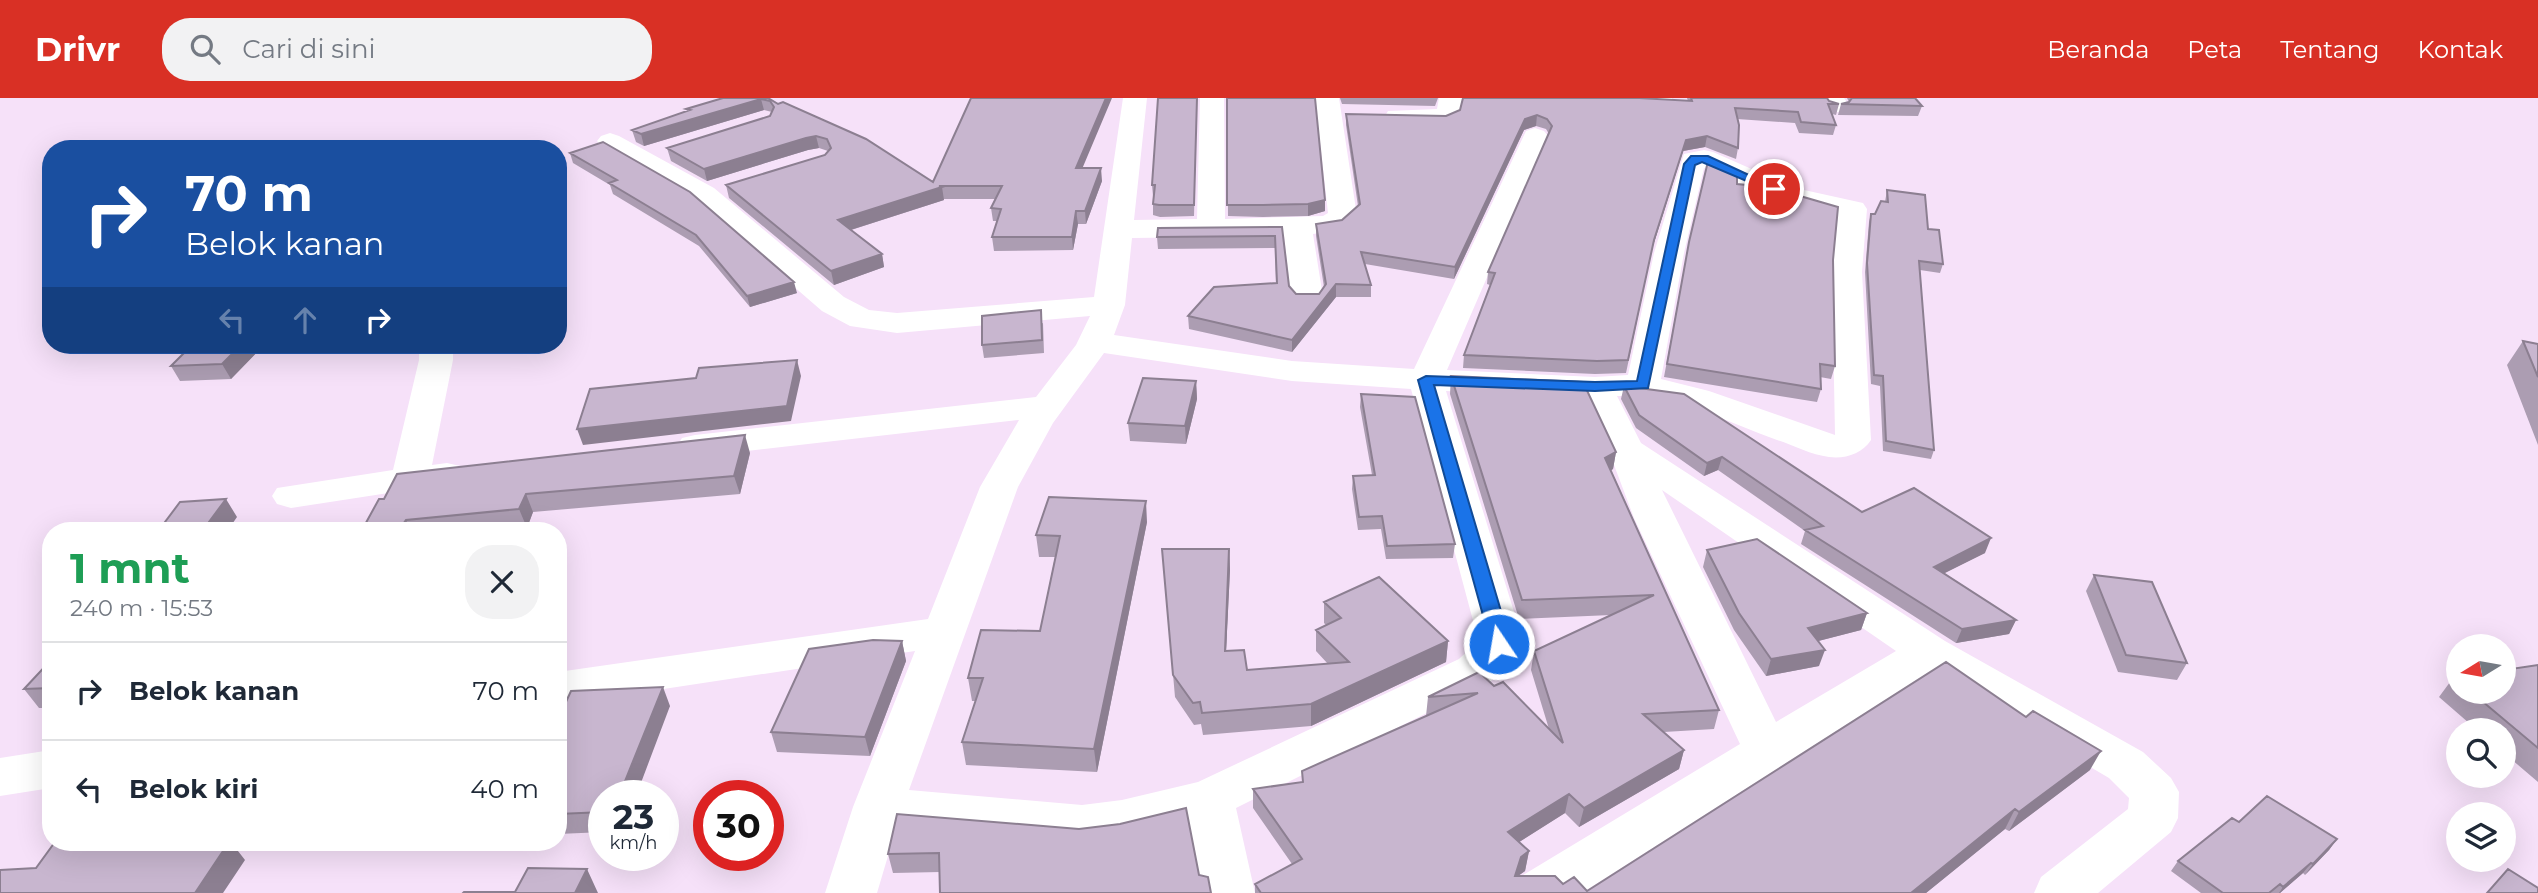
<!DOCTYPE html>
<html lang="id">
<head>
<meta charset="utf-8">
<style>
  :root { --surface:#fff; --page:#f2f2f3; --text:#1f2937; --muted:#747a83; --line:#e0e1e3; --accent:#d93025 }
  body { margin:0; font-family:Montserrat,sans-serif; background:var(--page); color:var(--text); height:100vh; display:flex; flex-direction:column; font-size:26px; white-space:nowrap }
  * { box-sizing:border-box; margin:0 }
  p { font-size:23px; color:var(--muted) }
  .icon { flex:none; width:38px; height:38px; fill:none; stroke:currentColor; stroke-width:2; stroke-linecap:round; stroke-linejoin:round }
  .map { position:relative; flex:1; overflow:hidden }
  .panel { position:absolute; left:42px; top:424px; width:525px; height:329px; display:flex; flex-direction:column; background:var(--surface); border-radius:28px; box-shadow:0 7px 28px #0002 }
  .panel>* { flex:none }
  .guide { position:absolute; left:42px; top:42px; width:525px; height:214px; border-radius:28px; box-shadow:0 7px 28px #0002; background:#1a4fa0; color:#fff; overflow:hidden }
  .needle { width:46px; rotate:259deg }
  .controls { position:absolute; left:2446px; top:536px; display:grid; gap:14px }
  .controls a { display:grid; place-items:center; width:70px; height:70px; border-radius:50%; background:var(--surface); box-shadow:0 7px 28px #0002; font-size:35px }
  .speed { position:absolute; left:588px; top:682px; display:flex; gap:14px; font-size:35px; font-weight:700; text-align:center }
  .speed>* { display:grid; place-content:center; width:91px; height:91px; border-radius:50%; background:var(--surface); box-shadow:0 7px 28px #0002; line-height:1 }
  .speed small { font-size:18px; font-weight:400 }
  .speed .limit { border:10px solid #d22; background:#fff; color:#111 }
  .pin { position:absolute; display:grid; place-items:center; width:60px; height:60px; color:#fff; margin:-30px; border:4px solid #fff; border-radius:50%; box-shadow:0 2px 7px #0007 }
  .me { position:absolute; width:77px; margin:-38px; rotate:348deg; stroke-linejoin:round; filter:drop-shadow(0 0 5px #0008) }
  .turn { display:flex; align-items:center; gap:24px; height:147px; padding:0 28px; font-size:32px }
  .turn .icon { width:91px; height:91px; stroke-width:2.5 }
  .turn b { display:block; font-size:49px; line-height:60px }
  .lanes { display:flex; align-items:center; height:66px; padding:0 28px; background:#0003; justify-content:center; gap:35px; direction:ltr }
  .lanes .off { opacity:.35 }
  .round { display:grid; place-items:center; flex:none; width:74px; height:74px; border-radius:28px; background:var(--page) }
  .overview { display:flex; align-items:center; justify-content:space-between; height:119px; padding:0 28px }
  h1 { font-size:42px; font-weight:700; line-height:52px; color:#1e9e55 }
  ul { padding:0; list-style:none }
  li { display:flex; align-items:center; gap:21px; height:98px; padding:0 28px; border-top:2px solid var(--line) }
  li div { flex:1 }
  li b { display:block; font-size:26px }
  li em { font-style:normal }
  header { display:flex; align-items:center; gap:42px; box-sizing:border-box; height:98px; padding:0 35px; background:var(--accent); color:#fff }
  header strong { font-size:33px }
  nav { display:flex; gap:38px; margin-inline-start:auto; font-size:24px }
  .search { width:490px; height:63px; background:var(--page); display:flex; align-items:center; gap:18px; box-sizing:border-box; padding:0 24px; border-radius:28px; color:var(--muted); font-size:26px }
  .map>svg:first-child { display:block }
</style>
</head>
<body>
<header>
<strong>Drivr</strong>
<div class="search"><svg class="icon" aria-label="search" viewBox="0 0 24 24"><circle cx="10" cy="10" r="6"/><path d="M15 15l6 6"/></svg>Cari di sini</div>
<nav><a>Beranda</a><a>Peta</a><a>Tentang</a><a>Kontak</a></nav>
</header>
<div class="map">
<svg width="2538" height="795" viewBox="0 0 2538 795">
  <rect width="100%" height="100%" fill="#f6e1f9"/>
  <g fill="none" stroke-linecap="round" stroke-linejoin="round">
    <!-- minor -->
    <path fill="#fff" fill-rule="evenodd" d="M1123,0h24l-13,122 63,-1 3,-121h24l1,121 98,-3 5,-3 -13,-115h24l18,118 -17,14 -27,4 10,63 -5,7 -11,2 -11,-2 -5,-7 -7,-61 -152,2 -7,67 -11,30 178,26 122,8 112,-238 9,-3 9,3 4,5 -101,234 148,7 33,-2 26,-122 30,-99 20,-4 9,2 82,36 68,15 4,6 -5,63 9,168c-9,14 -26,19 -42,17 -18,-2 -36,-12 -52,-17 -51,-19 -104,-46 -160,-44l24,47 304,198 198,111 28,26 8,14 -1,26 -7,14 -73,61h-64l7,-16 87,-68 1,-11 -20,-20 -180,-106 -347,221h-69l7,-16 220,-133 -106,-226 -26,-69 -26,-52 -136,-6 73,237c2,28 -9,35 -28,53l-255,127 19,85h-52l-14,-70 -67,17 -40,5 -36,-1 -150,-15 -19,64h-52l28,-86 62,-156 -357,54v-33l370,-53 52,-132 39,-67 -324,37 -13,-3 -5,-8 5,-8 13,-3 341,-38 40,-52 14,-29 -193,17 -47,-7 -28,-15 -128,-111 -93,-54 -4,-5 4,-5 9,-3 9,3 95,52 130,109 25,13 28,3 197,-16zM1704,70l72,32 62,14 -6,58 3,163 -126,-44 -48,-12 23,-126zM1104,255l188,28 119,8 64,239 1,15 -17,16 -261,123 -76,18 -40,5 -173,-15 109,-303 35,-64zM1662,392l234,161 -120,71z
      M1439,0h24l-6,22c-19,8 -50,6 -69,1l-3,-5 3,-5 49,-2z
      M1648,0h24v1l-3,5 -9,2 -9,-2z
      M1820,0h24l5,7 -3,5 -9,2 -9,-2z
      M419,247h34v15l-21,105 15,-2 13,3 6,8 -6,8 -169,26 -14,-4 -5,-8 5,-8 116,-18 26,-110z
      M51,652v38l-51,8v-38z"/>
  </g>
  <!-- wall -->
  <path fill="#ac9db2" d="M768,0l165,84 149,-14 20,13 -16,43h-8l-5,26 -79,1 -2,-14 5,-16h-4l-2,-13 5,-9h-53l1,1 -93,30 31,24 2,13 -50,18 -105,-87 -3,-13 99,-30 3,-4 -9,-3 -11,2 -101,31 -36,-20 -4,-13 103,-32 2,-4 -8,-2 -120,36 -8,-4 -4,-12 55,-19 -1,-2z
    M1158,0h39l-3,118 -34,1 -7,-2v-11l1,-8h-1l-1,-11z
    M1227,0l98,113 -17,5 -45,1 -35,-1z
    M1340,0h98l-3,8 -93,-2z
    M1687,0h140l2,3 10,3 -3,11 -4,-1 4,11 -3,10 -34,-2 -4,-10 -58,-4 1,29 -2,11 -31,-12 -22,4 -32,101 -25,121 -31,1 -132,-6 1,-13 26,-70 -3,-1 1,-12 61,-138 -3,-5 -10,-3 -12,4 -70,149 -89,-15 6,21v12h-35l-44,55 -103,-23 -1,-13 88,-33 -1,-35 -117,1 -1,-12 125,-10 7,59 7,8h23l5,-7 -8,-51v-12l26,-4 16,-14 -12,-81v-11l100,2 14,-6 228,-9z
    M1847,0h68l7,8 -4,10 -80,-1 3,-11 8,-2z
    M603,44l194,151 -47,14 -51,-61 -86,-52 -3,-9 -37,-22 -3,-10z
    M1737,86l96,76 2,106 -4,13 -11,-2 1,12 -4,13 -153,-25 25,-135z
    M1887,92l41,39 15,35 -3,9 -20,-3 14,180 -3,9 -48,-8 -3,-65 -9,-2 -6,-112 4,-50 2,-8h4l10,-12z
    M1043,225l1,30 -60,5 -2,-13z
    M2523,243l15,3v101l-31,-80z
    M192,247h72l-33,34 -51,2 -9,-15z
    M1451,278l165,76 -3,17 -2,1 108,240 -5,19 -50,3 20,18 -5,19 -100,58 -14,-14 -46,29 10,9 -4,20 -7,5 45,8 24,7 503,-121 -81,61 -4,-2 -79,64h-671v-9l37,-20 -39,-56v-19l49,-7v-11l124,-55 2,-19 66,-11 55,43 -18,-59 3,-19 77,-36 -92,4 -69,-225z
    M1196,283l1,18 -11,45 -56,-3 -2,-18z
    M1624,288l238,126 123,41 -41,20 72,47 -7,14 -53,9 -155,-99 4,-13 -87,-61 -14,6 -68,-48 -15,-29z
    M1361,296l94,150 -2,14 -67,1 -5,-30 -23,1 -6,-41 1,-13 19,-1 -12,-68z
    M750,355l-10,41 -207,18 -6,16 -27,2h-138l17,-31z
    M1147,424l-50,250 -131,-7 -4,-23 14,-41h-4l-4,-23 72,-47 15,-74h-16l-3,-22z
    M1162,451h67l1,21 -4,81 21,19 81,-6 -12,-13v-21l10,-5 -2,-2v-21l124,39 -2,21 -135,64 -108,9 -2,-11 -7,1 -19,-28z
    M1707,452l160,63 -6,17 -43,11 1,25 -53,10 -32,-46 -31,-63z
    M2094,477l93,88 -10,17 -59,-8 -32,-81z
    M902,543l4,20 -36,95 -93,-4 -6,-20z
    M51,562v48h-12l-15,-19z
    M2538,567v117l-34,-29v-23h-27l-38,-33 14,-19 6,-1v14h45z
    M670,608l-66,90v36l-46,2v-115z
    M897,716l302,61 -259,-3 -47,1 -5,-19z
    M2239,724l98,17 -8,11 -24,25 -2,-2 -23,20h-79l-30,-22 7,-10z"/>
  <!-- shaded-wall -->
  <path fill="#8c7f91" d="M1106,0h6l-35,83 -1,-13z
    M761,1l3,11 -120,36 -3,-12z
    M1537,17l-1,11 -12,4 -70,149 1,-12 70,-148z
    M816,38l3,12 -11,2 -101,31 -3,-12 102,-31z
    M1707,38l-2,11 -22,4 -32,101 -25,121 28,-133 32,-100z
    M1101,70l1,13 -16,43 -1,-13z
    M942,89l2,13 -103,33 -3,-13z
    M1325,102v11l-17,5v-12z
    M1076,113l2,13 -5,26 -1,-13z
    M882,156l2,13 -50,18 -3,-14z
    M794,184l3,11 -47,14 -3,-11z
    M1336,186v13l-44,55v-12z
    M241,247h23l-33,34 -9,-15z
    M797,262l4,16 -10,45 -208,24 -6,-16z
    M1196,283l1,18 -11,45 -1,-18z
    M745,337l5,18 -10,41 -6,-18z
    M1616,354l-3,17 -11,7 3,-18z
    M1722,359l-4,13 -14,6 3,-13z
    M526,396l7,18 -6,16 -8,-19z
    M226,401l11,18 -9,13h-25z
    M1146,403l1,21 -50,250 -3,-23z
    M406,422l5,10h-12z
    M1991,440l-6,15 -56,28 5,-14z
    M1229,451l1,21 -5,103v-22z
    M1867,515l-6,17 -58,15 5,-17z
    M2016,522l-7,14 -53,9 6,-14z
    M902,543l4,20 -36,95 -5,-19z
    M1448,543l-2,21 -135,64v-22z
    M1825,552l-6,16 -53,10 5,-17z
    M663,589l7,19 -34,90h-17z
    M1684,652l-5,19 -100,58 5,-19z
    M2101,653l-11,19 -81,61 10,-19z
    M1569,696l-4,19 -60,38 3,-19z
    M2015,711l-10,20 -79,64h-15z
    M2337,741l-8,11 -24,25 8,-11z
    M152,744h28l-14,21 -15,-20z
    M229,744h2l14,18 -22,33h-28z
    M1529,753l-4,20 -7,5h-3l6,-19z
    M2311,765l-8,10 -23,20h-1l4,-6z
    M587,771l11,24h-23z"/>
  <!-- building -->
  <path fill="#c8b6cf" stroke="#8c7f91" stroke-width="2" d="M723,0h45l10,6 5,-2 83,37 67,43 38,-84h135l-30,70h25l-16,43h-9l-4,26h-80l9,-28 -10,-1 11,-22h-63l3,1 -104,33 44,34 -51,17 -105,-86 99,-30 6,-7 -4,-9 -11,-3 -10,2 -102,31 -37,-21 103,-32 4,-9 -4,-6 -9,-2 -120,35 -9,-4 58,-20 -4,-1z
    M1158,0h39l-3,107h-35l-6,-1 2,-19h-3z
    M1227,0h88l10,102 -17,4 -45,1h-36z
    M1463,0h176l53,3 -1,-3h136l2,3 10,3h-11l8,21 -35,-3 -3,-10 -63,-4 4,17 -1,23 -31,-12 -21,4 -32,100 -26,120 -31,1 -133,-6 31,-82 -7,-1 64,-146 -5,-7 -10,-4 -12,4 -70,148 -94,-15 10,33 -35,-1 -44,56 -104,-24 26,-29 63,-4 -2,-47 -118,1 1,-9 124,-1 7,59 7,8h23l7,-10 -10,-60 26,-4 18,-16 -14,-90 100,2 14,-6z
    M1852,0h63l7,8 -81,-2 8,-2z
    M603,44l87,50 104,90 -47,14 -51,-61 -87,-52 8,-3 -47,-27z
    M1708,63l29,12v11l32,3 69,20 -5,53 2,106 -15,-2 1,25 -154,-25 22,-122z
    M1887,92l38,5 3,34 11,1 4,34 -24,-3 15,189 -48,-9 -3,-65 -9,-1 -7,-112 4,-49h4l6,-13 7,1z
    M1041,212l1,30 -60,5v-29z
    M2523,243l15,3v33z
    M192,247h49l-19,19 -51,2z
    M797,262l-10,46 -210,23 13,-40 106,-11 3,-10z
    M1451,278l132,6 33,70 -11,6 114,252 -76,4 41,36 -100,58 -15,-14 -61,38 21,19 -8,6 -6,19h40l8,8 11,-7 13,14 359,-229 80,55 7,-6 68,40 -82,61 -4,-3 -104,84h-650l-6,-9 47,-25 -49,-70 50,-7 -1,-11 176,-78 -50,4 51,-25 15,14 9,-4 60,61 -29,-92 120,-56 -132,5z
    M1143,280l53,3 -11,45 -57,-3z
    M1624,288l60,8 178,118 52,-24 77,50 -57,29 82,53 -54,9 -157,-99 18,-4 -101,-69 -15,6 -68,-48z
    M1361,296l54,3 40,147 -68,2 -5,-30 -23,1 -6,-41 22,-1z
    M745,337l-11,41 -208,18 -7,15 -113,11 -7,10h-37l17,-31h5l13,-25z
    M1049,399l97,4 -52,248 -132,-7 21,-64h-15l13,-48 59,1 20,-95 -24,-1z
    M226,401l-23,31h-44l21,-28z
    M1757,441l110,74 -59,15 17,22 -54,9 -32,-46 -32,-63z
    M1162,451h67l-4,102 19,-1 3,20 102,-8 -33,-32 25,-12 -17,-16 55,-25 69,64 -137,63 -109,9 -2,-11 -7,1 -20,-28z
    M2094,477l58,7 35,81 -61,-8z
    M873,542l29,1 -37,96 -94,-5 38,-83z
    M51,562v28l-27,1z
    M2538,567v83l-68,-57h34v-21z
    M663,589l-44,109h-15v16l-46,2v-95l13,-28z
    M2267,698l70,43 -24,25 -2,-1 -28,24 -3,-3 -11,9h-46l-45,-32 54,-43 7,4z
    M1186,710l13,67 9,2 3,16h-271l-1,-40 -51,1 9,-40 182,15 41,-5z
    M55,744h97l-1,1 78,-1 -34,51h-195v-23l36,-2z
    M528,770l59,1 -12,24h-112l1,-1h51z
    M2508,771l30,19v5h-51z"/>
  <!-- route -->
  <path fill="#1a73e8" stroke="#114b97" stroke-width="2" d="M1691,58h17l71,33 -9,2 -68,-29 -7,3 -47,223 -53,3 -161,-6 72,243 2,16 -3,4h-13l-74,-268 8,-4 169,6 42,-1 47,-217z"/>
</svg>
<div class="controls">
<a><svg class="needle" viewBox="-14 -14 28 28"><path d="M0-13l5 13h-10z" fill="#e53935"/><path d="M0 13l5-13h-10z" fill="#747a83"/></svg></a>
<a><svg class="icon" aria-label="search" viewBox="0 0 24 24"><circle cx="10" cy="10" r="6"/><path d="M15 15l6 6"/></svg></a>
<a><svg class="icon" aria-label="layers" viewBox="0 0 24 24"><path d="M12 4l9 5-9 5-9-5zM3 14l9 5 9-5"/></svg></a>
</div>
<div class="speed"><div>23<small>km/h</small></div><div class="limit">30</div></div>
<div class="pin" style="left:1774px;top:91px;background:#d93025"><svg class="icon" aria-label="arrive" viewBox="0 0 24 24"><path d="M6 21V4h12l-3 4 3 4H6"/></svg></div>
<svg class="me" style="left:1499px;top:546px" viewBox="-20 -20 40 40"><circle r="17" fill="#1a73e8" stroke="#fff" stroke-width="3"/><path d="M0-11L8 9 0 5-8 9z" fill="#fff"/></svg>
<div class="guide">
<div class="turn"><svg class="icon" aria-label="right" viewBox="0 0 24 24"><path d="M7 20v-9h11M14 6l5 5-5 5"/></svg><div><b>70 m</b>Belok kanan</div></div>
<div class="lanes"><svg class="icon off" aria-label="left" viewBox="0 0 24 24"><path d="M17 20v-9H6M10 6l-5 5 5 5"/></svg><svg class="icon off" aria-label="ahead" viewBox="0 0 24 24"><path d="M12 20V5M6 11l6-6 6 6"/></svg><svg class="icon" aria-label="right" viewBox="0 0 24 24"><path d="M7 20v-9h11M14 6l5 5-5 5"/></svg></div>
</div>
<section class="panel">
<div class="overview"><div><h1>1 mnt</h1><p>240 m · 15:53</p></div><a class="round"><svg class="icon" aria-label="close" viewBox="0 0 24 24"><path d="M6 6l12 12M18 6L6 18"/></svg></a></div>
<ul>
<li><svg class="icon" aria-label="right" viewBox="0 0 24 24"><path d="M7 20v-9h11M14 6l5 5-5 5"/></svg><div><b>Belok kanan</b></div><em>70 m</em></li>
<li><svg class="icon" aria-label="left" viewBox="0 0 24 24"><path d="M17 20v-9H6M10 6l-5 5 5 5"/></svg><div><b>Belok kiri</b></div><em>40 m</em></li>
</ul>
</section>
</div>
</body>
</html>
